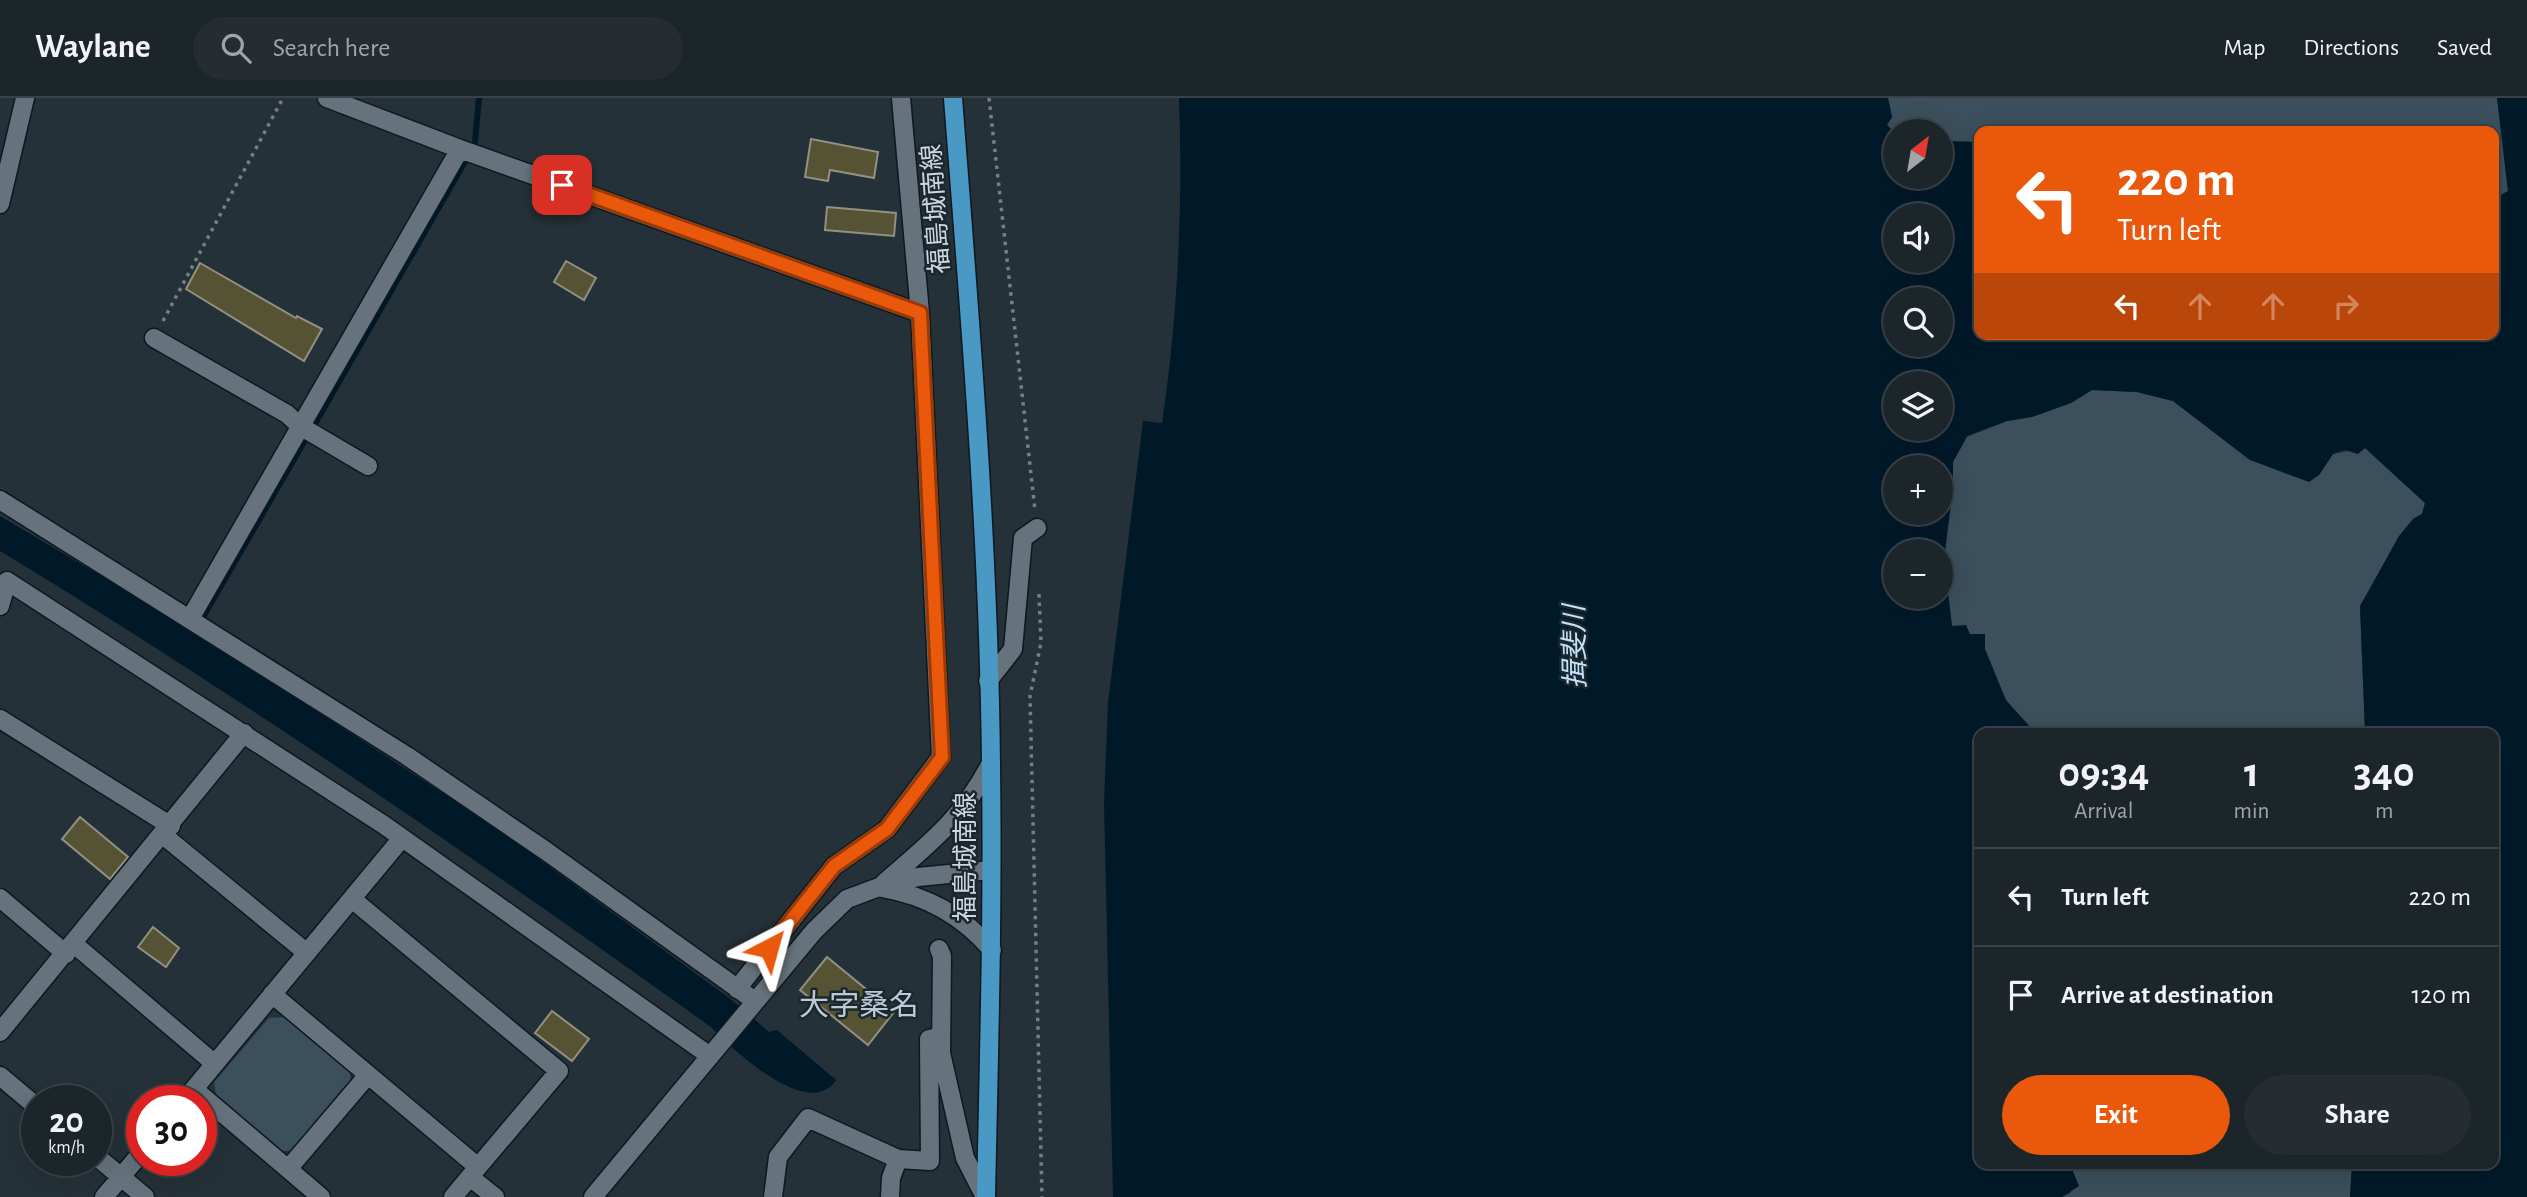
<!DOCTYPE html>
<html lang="en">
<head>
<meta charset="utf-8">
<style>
  :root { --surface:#1c252a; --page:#252d32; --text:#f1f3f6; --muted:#a0a5a8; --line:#3a4247; --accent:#ea580c }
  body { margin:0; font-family:"Alegreya Sans","Noto Sans JP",sans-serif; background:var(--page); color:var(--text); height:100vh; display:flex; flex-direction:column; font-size:26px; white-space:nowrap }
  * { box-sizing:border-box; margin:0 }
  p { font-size:23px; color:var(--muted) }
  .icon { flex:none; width:38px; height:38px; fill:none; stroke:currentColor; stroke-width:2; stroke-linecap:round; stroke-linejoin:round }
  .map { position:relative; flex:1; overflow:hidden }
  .panel { position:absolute; left:1974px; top:630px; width:525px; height:441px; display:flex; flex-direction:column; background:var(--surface); border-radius:14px; box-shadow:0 7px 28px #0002,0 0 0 2px var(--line) }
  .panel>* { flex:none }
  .banner { position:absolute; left:1974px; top:28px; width:525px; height:214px; border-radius:14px; box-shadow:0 7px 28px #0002,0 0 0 2px var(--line); background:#ea580c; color:#fff; overflow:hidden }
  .needle { width:46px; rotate:31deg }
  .tools { position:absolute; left:1883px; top:21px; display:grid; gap:14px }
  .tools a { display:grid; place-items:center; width:70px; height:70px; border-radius:50%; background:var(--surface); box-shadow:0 7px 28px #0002,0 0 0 2px var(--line); font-size:35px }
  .speed { position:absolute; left:21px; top:987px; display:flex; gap:14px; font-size:35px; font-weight:700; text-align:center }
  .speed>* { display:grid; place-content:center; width:91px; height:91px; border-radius:50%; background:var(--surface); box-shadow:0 7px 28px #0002,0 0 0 2px var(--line); line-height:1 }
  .speed small { font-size:18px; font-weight:400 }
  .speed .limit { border:10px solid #d22; background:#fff; color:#111 }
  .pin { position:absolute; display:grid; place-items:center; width:60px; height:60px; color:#fff; margin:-30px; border-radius:14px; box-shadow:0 4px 10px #0006 }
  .me { position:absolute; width:77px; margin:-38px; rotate:39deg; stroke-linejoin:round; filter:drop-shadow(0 0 5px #0008) }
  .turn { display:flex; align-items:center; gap:24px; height:147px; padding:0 28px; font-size:32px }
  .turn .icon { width:91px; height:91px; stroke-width:2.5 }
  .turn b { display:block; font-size:49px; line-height:60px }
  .lanes { display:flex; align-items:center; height:66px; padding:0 28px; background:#0003; justify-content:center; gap:35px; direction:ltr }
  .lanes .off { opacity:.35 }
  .eta { display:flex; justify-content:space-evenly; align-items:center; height:119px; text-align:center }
  .eta b { font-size:42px; font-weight:700; line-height:49px }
  .action { display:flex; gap:14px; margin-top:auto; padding:14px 28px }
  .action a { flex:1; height:80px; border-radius:42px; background:var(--accent); color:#fff; font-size:28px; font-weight:700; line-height:80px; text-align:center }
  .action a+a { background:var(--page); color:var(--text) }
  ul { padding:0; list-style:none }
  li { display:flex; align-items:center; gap:21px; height:98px; padding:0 28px; border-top:2px solid var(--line) }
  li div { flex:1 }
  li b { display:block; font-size:26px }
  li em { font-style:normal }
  header { display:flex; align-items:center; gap:42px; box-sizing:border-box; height:98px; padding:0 35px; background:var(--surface); border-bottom:2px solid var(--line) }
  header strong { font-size:33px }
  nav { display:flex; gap:38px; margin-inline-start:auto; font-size:24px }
  .search { width:490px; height:63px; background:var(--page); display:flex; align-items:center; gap:18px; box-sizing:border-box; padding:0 24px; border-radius:38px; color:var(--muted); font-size:26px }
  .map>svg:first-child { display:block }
</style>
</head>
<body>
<header>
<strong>Waylane</strong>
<div class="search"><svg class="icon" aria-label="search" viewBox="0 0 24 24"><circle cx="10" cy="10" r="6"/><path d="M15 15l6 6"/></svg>Search here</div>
<nav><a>Map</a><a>Directions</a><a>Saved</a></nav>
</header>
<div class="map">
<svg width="2527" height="1099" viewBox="0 0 2527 1099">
  <rect width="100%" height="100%" fill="#253138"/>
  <!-- green -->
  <path fill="#3b4f5c" d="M1888,0h609l11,93 -14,8v-68h-515v11l-38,-1v-10l-48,2 -6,-8 5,-8z
    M2092,292l45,2 36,9 77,59 69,15 14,-21 32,-6 60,55 -3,11 -9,5 -53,87 5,127h-330c-8,-12 -21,-22 -29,-33 -23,-34 -8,-53 -54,-74l-8,-67 9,-72v-25l14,-25 40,-16 25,-4 39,-14z
    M284,919l66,56 1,11 -55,66 -14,1 -66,-55 -2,-14 55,-64z
    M2070,1066h282l-2,33h-288l9,-4z"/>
  <!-- water -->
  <path fill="#001929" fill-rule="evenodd" d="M1179,0h709l4,19 -5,8 8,8v44h46v-36l38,1v192h515v-135l14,-8 -11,-93h30v1099h-177l2,-33h142v-431h-129l-5,-127 39,-70 14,-17 9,-5 3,-11 -60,-55 -7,6 -13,-4 -12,4 -14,21 -10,7 -59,-22 -77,-59 -36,-9 -45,-2 -21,13 -39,14 -25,4 -40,15 -14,26v25l-9,72 8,67 14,-1 4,9h15v15l21,51 29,33h-56v431h91l9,22 -17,11h-949l-9,-394 4,-100 35,-282 19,2c16,-108 21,-216 17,-325zM1895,117h46v46h-46zM1895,201h46v46h-46zM1895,285h46v46h-46zM1895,369h46v46h-46zM1895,453h46v46h-46z
    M0,418l194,115 305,199 233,170 37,32 8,-2 59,50c-27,42 -105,-32 -125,-53 -232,-166 -467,-328 -711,-476z"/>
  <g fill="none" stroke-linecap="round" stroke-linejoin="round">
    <!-- stream -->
    <path stroke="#001929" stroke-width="6" d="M475,44l4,-44
      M312,331l154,-269
      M203,519l101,-175"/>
  </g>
  <!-- building -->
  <path fill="#555334" stroke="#919081" stroke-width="2" d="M811,41l67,13 -4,26 -44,-8 -2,11 -23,-4z
    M827,109l69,6 -2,23 -69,-6z
    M566,163l30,17 -12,22 -30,-18z
    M200,165l96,55 1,-2 25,13 -18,32 -118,-72z
    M80,719l48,40 -18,22 -48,-40z
    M153,829l26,21 -13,19 -28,-20z
    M827,859l67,55 -26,33 -68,-55z
    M552,913l37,28 -17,22 -37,-28z"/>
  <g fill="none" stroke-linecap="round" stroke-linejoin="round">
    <defs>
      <path id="minor" d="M327,0l133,51 460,164
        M0,106l25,-106
        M154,240l133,76 13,12 68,40
        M0,402l407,256 139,95 209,150
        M0,508l7,-25 377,244 326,231
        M191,519l269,-468
        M988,583l25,-32 10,-111 14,-10
        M0,621l171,107
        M163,737l144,118
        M884,785c46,-40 78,-64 107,-120
        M882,790c45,8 80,27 110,62
        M0,800l66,56
        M352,801l207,172 -81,96
        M74,846l141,120
        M939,851l3,7 -1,97 24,105 20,39
        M737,891l97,-123 53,-37 54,-72 -21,-444 -19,-215
        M272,896l206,173 -25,30
        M0,934l244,-299
        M0,978l37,31
        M194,991l127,108
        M184,1003l218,-263
        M96,1058l49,41
        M288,1071l80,-94
        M470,1079l25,20
        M104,1099l38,-45
        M593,1099l221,-266 33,-32 32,-12 39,-10 73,-7
        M773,1099l5,-40 30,-39 90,41
        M890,1099l1,-19 7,-19 32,2 -1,-122 5,-1"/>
      <path id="major" d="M953,0c17,222 36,445 38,668 2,144 -2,287 -5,431"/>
    </defs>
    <!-- minor casing -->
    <use href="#minor" stroke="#0d1820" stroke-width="21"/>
    <!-- major casing -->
    <use href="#major" stroke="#0d1820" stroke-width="21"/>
    <!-- path -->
    <path stroke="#747e84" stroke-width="3.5" stroke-dasharray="3.5 5" stroke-linecap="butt" d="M989,0l46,412
      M163,223l120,-223
      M1039,496l2,49 -11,53 12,501"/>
    <!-- minor -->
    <use href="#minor" stroke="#66737c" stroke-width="18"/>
    <!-- major -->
    <use href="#major" stroke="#4a99c5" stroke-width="18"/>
  </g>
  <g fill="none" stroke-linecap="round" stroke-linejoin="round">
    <defs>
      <path id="route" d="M562,87l358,128 22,444 -55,72 -53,37 -65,82"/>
    </defs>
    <!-- route casing -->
    <use href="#route" stroke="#983908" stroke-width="18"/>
    <!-- route -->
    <use href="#route" stroke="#ea580c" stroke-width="12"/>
  </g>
  <g text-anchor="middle" stroke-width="5" stroke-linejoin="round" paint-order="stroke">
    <!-- street labels -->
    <g font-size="26" fill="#cfd7dc" stroke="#1b272e">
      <text transform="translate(935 111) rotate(-94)" y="9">福島城南線</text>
      <text transform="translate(965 759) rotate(-90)" y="9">福島城南線</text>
    </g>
    <!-- water labels -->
    <g font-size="28" font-style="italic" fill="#c1e2f8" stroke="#1b272e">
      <text transform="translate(1574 549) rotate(-91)" y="10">揖斐川</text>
    </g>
    <!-- quarter labels -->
    <g font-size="30" fill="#bbcad4" stroke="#1b272e">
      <text x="859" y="917">大字桑名</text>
    </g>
  </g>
</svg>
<div class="tools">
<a><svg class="needle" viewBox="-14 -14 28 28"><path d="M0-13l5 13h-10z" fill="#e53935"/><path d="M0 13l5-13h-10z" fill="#a0a5a8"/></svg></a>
<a><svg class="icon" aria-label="sound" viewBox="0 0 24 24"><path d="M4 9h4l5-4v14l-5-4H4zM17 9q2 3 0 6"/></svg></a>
<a><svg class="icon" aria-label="search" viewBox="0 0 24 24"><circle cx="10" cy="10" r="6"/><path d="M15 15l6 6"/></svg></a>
<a><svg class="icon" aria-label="layers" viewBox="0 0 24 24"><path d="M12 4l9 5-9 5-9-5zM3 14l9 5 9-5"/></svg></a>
<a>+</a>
<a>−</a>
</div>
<div class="speed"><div>20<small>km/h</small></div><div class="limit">30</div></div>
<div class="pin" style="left:562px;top:87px;background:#d93025"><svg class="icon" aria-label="arrive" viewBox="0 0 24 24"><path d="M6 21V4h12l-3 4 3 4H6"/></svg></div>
<svg class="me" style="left:769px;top:850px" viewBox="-20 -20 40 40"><path d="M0-17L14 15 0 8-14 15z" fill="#ea580c" stroke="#fff" stroke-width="4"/></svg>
<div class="banner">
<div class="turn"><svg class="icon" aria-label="left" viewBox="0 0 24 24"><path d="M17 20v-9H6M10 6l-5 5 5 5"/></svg><div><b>220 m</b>Turn left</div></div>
<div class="lanes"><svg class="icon" aria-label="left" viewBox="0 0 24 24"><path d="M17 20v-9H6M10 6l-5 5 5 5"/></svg><svg class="icon off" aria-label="ahead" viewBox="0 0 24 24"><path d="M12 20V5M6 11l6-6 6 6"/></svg><svg class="icon off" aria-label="ahead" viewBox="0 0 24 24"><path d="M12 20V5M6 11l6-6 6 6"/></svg><svg class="icon off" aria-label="right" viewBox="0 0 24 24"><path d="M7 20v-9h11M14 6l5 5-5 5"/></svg></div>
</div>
<section class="panel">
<div class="eta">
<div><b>09:34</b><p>Arrival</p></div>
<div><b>1</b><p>min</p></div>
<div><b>340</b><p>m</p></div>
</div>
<ul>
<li><svg class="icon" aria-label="left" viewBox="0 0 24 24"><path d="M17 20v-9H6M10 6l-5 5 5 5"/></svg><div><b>Turn left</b></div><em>220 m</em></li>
<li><svg class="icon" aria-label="arrive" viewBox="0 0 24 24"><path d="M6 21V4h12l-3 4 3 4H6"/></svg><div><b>Arrive at destination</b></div><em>120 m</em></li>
</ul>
<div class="action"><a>Exit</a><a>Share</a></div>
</section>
</div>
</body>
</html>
